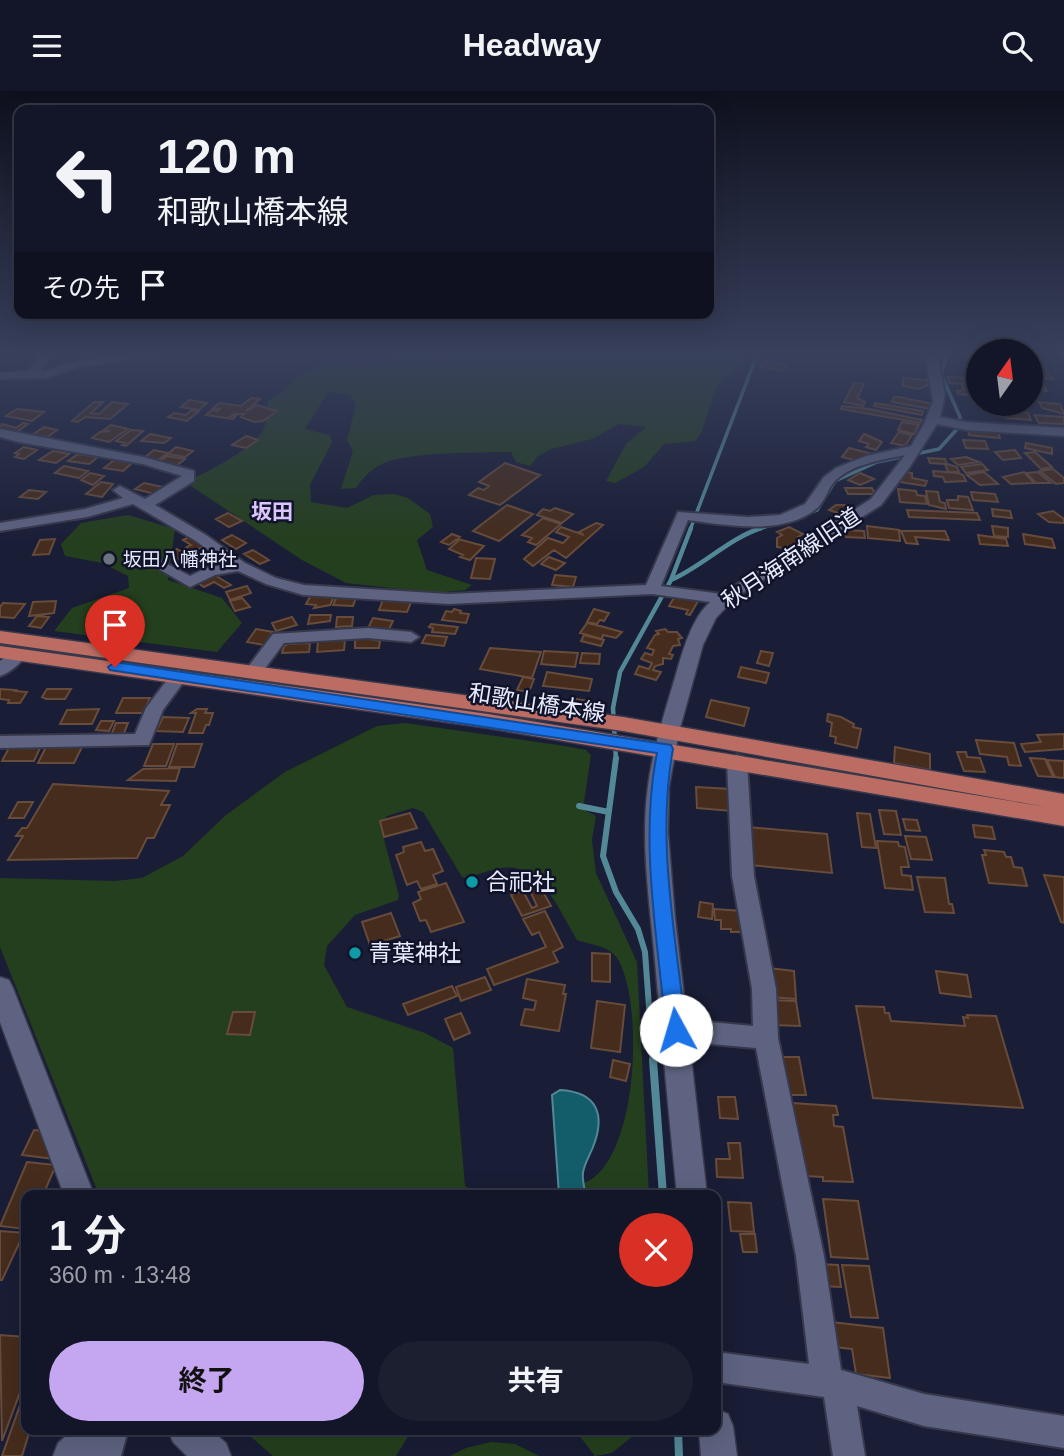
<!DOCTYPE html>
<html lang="ja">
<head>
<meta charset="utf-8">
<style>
  :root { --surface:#131628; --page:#1c1f30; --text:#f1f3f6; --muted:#9d9fa8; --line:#323545; --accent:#c5a7f1 }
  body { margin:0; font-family:Arial,"Noto Sans JP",sans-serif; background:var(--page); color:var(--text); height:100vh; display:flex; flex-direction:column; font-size:26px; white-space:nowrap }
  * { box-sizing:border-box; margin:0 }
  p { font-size:23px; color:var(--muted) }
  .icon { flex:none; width:38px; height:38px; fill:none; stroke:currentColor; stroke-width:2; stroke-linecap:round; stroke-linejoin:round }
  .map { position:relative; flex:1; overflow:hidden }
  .panel { position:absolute; left:21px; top:1099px; width:700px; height:245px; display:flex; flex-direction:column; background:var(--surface); border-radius:14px; box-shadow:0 7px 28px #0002,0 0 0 2px var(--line) }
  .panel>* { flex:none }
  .hud { position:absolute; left:14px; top:14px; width:700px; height:214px; border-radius:14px; box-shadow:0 7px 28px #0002,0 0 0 2px var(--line); background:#131628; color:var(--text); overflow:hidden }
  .needle { width:46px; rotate:14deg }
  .buttons { position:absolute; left:966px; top:248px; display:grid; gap:14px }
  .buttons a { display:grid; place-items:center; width:77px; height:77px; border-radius:50%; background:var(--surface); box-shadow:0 7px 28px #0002,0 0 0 2px var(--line); font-size:35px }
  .pin { position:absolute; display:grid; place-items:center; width:60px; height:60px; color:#fff; margin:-72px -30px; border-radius:50% 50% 50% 0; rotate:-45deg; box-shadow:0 0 7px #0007 }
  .pin .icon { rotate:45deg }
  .me { position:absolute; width:77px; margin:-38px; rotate:354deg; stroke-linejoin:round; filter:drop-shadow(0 0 5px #0008) }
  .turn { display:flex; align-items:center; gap:24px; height:147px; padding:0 28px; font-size:32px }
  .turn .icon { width:91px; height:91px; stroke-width:2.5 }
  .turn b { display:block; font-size:49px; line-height:60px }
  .then { display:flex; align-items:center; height:66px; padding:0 28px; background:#0003; gap:14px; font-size:26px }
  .round { display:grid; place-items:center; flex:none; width:74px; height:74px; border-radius:37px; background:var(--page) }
  .overview { display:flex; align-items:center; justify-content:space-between; height:119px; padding:0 28px }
  h1 { font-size:42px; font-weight:700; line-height:52px }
  .action { display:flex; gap:14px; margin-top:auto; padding:14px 28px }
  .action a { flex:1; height:80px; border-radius:42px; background:var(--accent); color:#111; font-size:28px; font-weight:700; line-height:80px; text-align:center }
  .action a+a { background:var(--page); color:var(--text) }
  header { display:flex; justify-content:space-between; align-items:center; height:91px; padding:0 28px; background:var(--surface); font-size:32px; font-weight:700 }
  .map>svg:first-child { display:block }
</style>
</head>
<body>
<header><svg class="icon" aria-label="menu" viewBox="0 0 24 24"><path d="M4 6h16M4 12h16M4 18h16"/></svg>Headway<svg class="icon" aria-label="search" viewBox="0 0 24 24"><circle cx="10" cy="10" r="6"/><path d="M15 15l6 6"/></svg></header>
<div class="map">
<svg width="1064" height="1365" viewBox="0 0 1064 1365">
  <rect width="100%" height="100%" fill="#191d35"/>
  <!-- green -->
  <path fill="#243f1d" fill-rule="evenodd" d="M452,262h291l1,11 -27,22 -16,47 -6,8 -31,3 -20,23 -29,16 -9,-2 20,-37 20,-17 -27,-3 -27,15 -41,10 -13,7 -8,10 -14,-4 -5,-10c-30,1 -106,-1 -131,13 -11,6 -17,13 -24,23l-15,1 12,-38 -6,-11 9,-36 -7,-10 -21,-2 -23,37 25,6 2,7 -22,43 1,17 36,6 27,-13 20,-1 14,4 22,16 3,13 -16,13 10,30 45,15 -7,5 -29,3 -90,-10 -44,-23 -111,-74 2,-8c16,-6 64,-33 70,-48 4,-8 4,-20 5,-29l15,-9 11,-12 29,-17 42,2 39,-8 41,2z
    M128,424l47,14 -7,51 54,18 20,25 -25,29 -163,-21 18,-23 57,-20 -1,-12 -26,-13 -37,-7 -4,-12 20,-21z
    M405,632l160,23 21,4 5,5 -8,54 13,7 -4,24 4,33 41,89 12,233h-550l-99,-248v-69l115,3 27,-3 41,-22 43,-41 59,-43 92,-46zM413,717l10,4 39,65 4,1c12,-3 25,-9 37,-10 38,-6 58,46 74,72 15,5 34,6 42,21 24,46 19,186 -27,218 -16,12 -93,12 -116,13l-11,-6 -12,-138 -28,-15 -78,-26 -23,-42 3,-19 28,-31 43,-15 1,-4 -19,-72 7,-8z
    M243,1339h169l-16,26h-123z
    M575,1339h65l-28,23 -17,3z
    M491,1351l24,2 24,12h-89l16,-8z"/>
  <!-- water -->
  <path fill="#135d6a" stroke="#538896" stroke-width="2" d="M560,999c37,2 46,24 33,57 -3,8 -9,17 -10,26 -1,7 2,15 2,22h-26l-7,-100z"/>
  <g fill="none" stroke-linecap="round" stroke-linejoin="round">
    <!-- stream-far3 -->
    <path stroke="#538896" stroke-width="3.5" d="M791,430l26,-11 18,-29 42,-19 62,-13 19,-21 2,-11 -19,-43 7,-21
      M690,439l65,-170 -2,-7
      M756,439l15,-5"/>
    <!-- stream-far2 -->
    <path stroke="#538896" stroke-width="4.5" d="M671,489c32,-14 57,-41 90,-52
      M616,669l-3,-52 7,-36 51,-92 20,-52"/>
    <!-- stream-far1 -->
    <path stroke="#538896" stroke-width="6" d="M616,667l-13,98 13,36 22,37 7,23 8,110
      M579,715l30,6"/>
    <!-- stream -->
    <path stroke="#538896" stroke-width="8" d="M653,969l10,135
      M678,1339l1,26"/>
  </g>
  <!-- building -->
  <path fill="#452c1c" stroke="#674b3b" stroke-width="2" d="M764,270l22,4 -3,6 -22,-4z
    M1032,278h13l9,10 -18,-1 -5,-7z
    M947,286l24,1 5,18 -18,-2 -1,-3 6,-1 -1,-6 -13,-1z
    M903,287l25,2v5l-10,4 -15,-3z
    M1031,290h11l5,10 -16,-1z
    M854,292l10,1 -7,14 8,4 -2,4 -19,-4z
    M894,306h5l34,7 -2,5 -39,-7z
    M251,307l9,1 -14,12 11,-6 20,6 -14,10 -9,1 -13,-5 3,-3h-10l-3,2h5l-3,3 -27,-4 6,-5 6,1 2,-2 -7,-1 6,-5 22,3z
    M189,309l18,3 -8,7 -18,-3z
    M94,311h9l-12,11 8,1 13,-12 16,2 -18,15 -25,-2 -7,5 -6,-1z
    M1039,311l21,2 4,10 -22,-6z
    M875,312l48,8 -1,4 -48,-9z
    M842,315l27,3 53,11 -2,3 -79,-14z
    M1003,316l25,6 3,7 -24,-2z
    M17,318l27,3 -12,9 -26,-5z
    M192,319l7,1 -12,10 -19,-4 6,-4 12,2z
    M1034,324l30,2v7l-25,-1z
    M902,331l17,3 -5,9 -16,-4z
    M23,332l5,1 -14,10 -14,-4 2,-6 14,4z
    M111,334l17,4 -19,13 -17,-4 8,-6 10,-1 -6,-1z
    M44,336l13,3 -11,8 -14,-3z
    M968,338l30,3 2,6 -31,-3z
    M131,339l12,1 -17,15 -4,-1 3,-2 -9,-2z
    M899,341l13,3 -7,11 -14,-3z
    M150,343l21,4 -7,5 -23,-2z
    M864,343l18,8 -6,8 -10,-3 3,-3 -10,-3z
    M246,345l12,4 -12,8 -14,-3z
    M963,349l22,1 3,8 -22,-1z
    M1026,352l26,5v6l-27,-6z
    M24,356l13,3 -13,9 -9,-2 4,-3 -4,-1z
    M176,356l17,4 -8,6 -17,-3z
    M849,357l24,6 -15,7 -16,-4z
    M154,359l14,3 -10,7 -14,-2z
    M1015,359l6,8 -18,2 -8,-8z
    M53,360l16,3 -13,9 -17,-3z
    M1035,361l17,15 -11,2 -16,-16z
    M78,363l20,3 -9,7 -21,-3z
    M167,365l18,3 -9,7 -17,-4z
    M966,366l13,5 -21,3 -7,-6z
    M928,367l17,1 2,5 10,3 2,5h-11l-3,-8 -15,-1z
    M114,369l7,1 11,2 -9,8 -19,-3z
    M505,372l35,12 -40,30 -31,-10 9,-7 6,2 5,-4 -10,-4z
    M982,373l6,6 -22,3 -5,-6z
    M64,375l24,5 -9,7 -24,-5z
    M1053,378l11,9v5l-8,1 -16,-13z
    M933,380l25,2 5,2 3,6 -21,1 -2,-5 -9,-1z
    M906,381l6,1v5l15,3 -2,5 -25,-4z
    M984,381l14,12 -18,1 -13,-10z
    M1024,381l10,11 -23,1 -8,-7z
    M1038,381l13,11h-15l-10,-10z
    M90,382l14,3 -11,9 -12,-5z
    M860,382l14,6 -14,6 -12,-5z
    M101,391l12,2 -11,13 -16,-3z
    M144,392l19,4 -8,7 -20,-5z
    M845,397h27l3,6h-27z
    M898,398l18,2 1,4 8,1 2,8 -27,-2z
    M29,399l17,2 -8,7 -18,-2z
    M926,400l12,1 2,10 5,1 1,6 -17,-4z
    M971,401l24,2 3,8 -25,-2z
    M958,405l10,1 5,13 -24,-2 -2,-8h11z
    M507,414l26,9 -34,27 -26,-10z
    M836,414h13l5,3 -11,7 -14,-5z
    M555,417l18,6 -11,9 -25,-8 6,-6 7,2z
    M992,418l18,2 2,7 -19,-2z
    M907,419l70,3 3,7 -71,-3z
    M1053,420l11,8v4l-15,-1 -11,-8z
    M228,422l14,8 -13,6 -13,-8z
    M543,427l18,6 -25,21 -8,-3 4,-4 -10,-3z
    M596,432l7,2 -37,33 -12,-8 -21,16 -9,-7 24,-21 15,5 6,-6 -13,-5 5,-5 23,8 -5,-3z
    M867,435l32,4 1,11 -32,-3z
    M992,435l16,2v9l-14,-1z
    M789,436l14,7 -5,3 6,2 -16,10 -11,-2v-9l5,-3 -5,-3z
    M845,439l19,1 1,7 -19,-1z
    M901,440h44l4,9 -34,-3 3,7 -12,-1z
    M452,443l8,3 -2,2 26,7 -14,14 -10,-3 3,-2 -14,-6 9,-8 -2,-1 -7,5 -8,-3z
    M1023,443l29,5 3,9 -30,-4z
    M232,444l14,8 -10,6 -14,-9z
    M978,444l28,4 2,7 -28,-2z
    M192,445l16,10 -18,5 -5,-3 6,-3 -8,-5z
    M55,448l-6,15 -16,1 7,-15z
    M177,458l15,9 -9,4 -14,-9z
    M213,458l17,11 -8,4 -10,-6 -9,5 -7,-4z
    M253,459l16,10 -9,4 -16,-10z
    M549,466l16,6 -9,7 -15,-6z
    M476,467l19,1 -5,20 -19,-1z
    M213,483l18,11 -7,3 -10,-6 -10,5 -9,-6z
    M555,484l21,2 -3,10 -21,-2z
    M247,495l4,7 -21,7 -4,-8z
    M311,504l23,2 -4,8 -16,3 2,-3 -10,-1z
    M675,505l23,5 -8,14 -4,-1 2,-4 -19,-4z
    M337,506l19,1 -3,8 -20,-1z
    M384,506l28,3 -5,12 -28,-2z
    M242,507l8,9 -15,4 -5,-10z
    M56,510l-2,12 -25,3 4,-14z
    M3,512l22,1 -11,14 -14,-1v-10z
    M454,518l7,2 -1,2 9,1 -3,9 -24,-3 4,-9 6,1z
    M594,518l15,4 -5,8 -4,-1 -3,4 -10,-2z
    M310,524h21l-1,6 -22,3z
    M37,525l12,1 -8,11 -12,-2z
    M292,526l5,8 -21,6 -4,-8z
    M337,526h16l-1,9 -16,1z
    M373,527l20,3 -4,8 -21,-1z
    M587,532l17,4 18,5 -6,6 -13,-3 -1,4 -22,-6z
    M431,533l27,3 -3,7 -23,-2 1,-4 -4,-1z
    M256,538l17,3 -9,13 -17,-3z
    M665,538l3,3h9l5,6 -4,1 2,6 -7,1 -4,8 4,1 -2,4 -8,-1v6l-8,2 -2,4 8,2 -5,8 -21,-6 4,-8 10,3 3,-6 -11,-4 4,-6 7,2 2,-5 -7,-2 8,-13 4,-1 -3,-3z
    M426,544l21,2 -3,9 -22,-3z
    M584,544l20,5 -3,6 -20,-5z
    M364,547l16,3 -1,7h-24v-9z
    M345,549l-1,10 -27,2 1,-11z
    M310,552l-1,9 -27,1 2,-7 4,-2z
    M490,557l51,4 -9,26 -52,-9z
    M544,560l34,2 -3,14 -34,-3z
    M761,560l12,2 -4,13 -12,-3z
    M582,562l18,1 -1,10 -19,-1z
    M741,576l28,6 -3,10 -28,-6z
    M547,581l45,7 -3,12 -46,-5z
    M523,586l11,2 -5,13 -12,-2z
    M0,598l16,1 -1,1 12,1 -7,11h-12l1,-3 -9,-1z
    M47,598h24l-6,10h-19l-4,-2z
    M123,607h27l-7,15h-27z
    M576,608l20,3 -2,6 -19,-3z
    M711,609l38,8 -5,18 -38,-9z
    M99,618l-7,15h-32l7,-14z
    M197,618h10l-2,4h8l-4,12h-3l-3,8h-14l7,-20h-5z
    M828,623l13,3 13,7 -1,3 8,2 -4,19 -22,-5 1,-6 -6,-1 2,-13 -5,-2z
    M163,626l26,1 -6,14 -27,-1z
    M101,630h13l-5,10 -13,-1z
    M116,632h12l-6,15h-12z
    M1064,643v15l-39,3 -4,-8 20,-2 -4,-7z
    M976,649l38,3 7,23 -12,-1 -2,-8 -27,-3z
    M153,653h21l-8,22h-22z
    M177,653h25l-8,23h-25z
    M10,655h31l-7,15h-32z
    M46,656h36l-8,16h-36z
    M895,656l35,7v16l-36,-7z
    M957,661h9l1,5 13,1 5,14 -21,-1z
    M1030,667l15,1 8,18 -15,-1z
    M1047,669l17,1v17l-9,-1z
    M180,677l-4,13 -48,-1 15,-11z
    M53,693l116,7 -8,14h9l-16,33h-7l-10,20 -129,2 15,-24h-7l6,-8h5z
    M696,696l35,2 1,22 -35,-3z
    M18,711h15l-9,16h-15z
    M879,719l17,1 5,24 -17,-1z
    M410,722l7,15 -33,9 -4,-16z
    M857,722l13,1 6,34 -14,-1z
    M903,728l14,1 3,11 -14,-1z
    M973,734l19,2 3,12 -20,-2z
    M748,736l79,7 5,39 -82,-8z
    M905,745l21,1 6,23 -21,-1z
    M877,750l21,1 1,4 6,1 4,20h-8l1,8 9,1 2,14 -28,-2z
    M421,751l4,9 8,-2 10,22 -10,4 4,9 -16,5 -4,-8 -10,4 -11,-30 8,-3 -1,-5z
    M984,759l20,2 2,5h5l3,10 8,1 5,18 -38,-3 -7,-28h4z
    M1044,784l20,2v46l-3,-1z
    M917,786l28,1 4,26h3l2,9 -29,-1z
    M446,792l18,39 -33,10 -5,-12 -6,1 -7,-18 8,-4 -3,-7z
    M539,794l12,21 -29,10 -11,-21 12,-4 9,17 5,-2 -8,-17z
    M700,811l13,2 -1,15 -14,-2z
    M714,818l29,2 3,21h-15v-3h-10v-9h-6z
    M545,820l18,36 -10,5 5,10 -64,23 -7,-16 59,-22 -7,-15 -7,3 -9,-16z
    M391,822l9,23 -30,9 -8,-23z
    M592,862l18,1v28l-18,-1z
    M768,877l26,3 2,28 -26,-2z
    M936,880l31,4 4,22 -31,-4z
    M485,886l6,13 -30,11 -5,-14z
    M527,888l38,6 -2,9h3l-7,37 -38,-6 4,-16 9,1 2,-9 -13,-3z
    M452,895l5,10 -49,19 -5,-11z
    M770,909l26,1 4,25 -27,-1z
    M597,910l28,4 -5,47 -29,-4z
    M856,915l28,1 1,6h4l2,8 74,5 -2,-9 5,1 -1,-3 29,1 27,92 -150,-10z
    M233,921h22l-5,23 -23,-1z
    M461,922l9,20 -16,7 -9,-21z
    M779,966h20l7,38h-20z
    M613,969l17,4 -4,17 -16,-4z
    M718,1006h17l3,22 -18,-1z
    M792,1012l44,3 2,9h-5l1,11 9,1 10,55 -30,-1v-4l-18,-1z
    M34,1039l10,1 10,28 -32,-4z
    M728,1052h12l3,35 -26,-1 -1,-18h14z
    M27,1071l29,3 -13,30h-17v34l-26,-3z
    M823,1108l35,2 10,58 -37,-2z
    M728,1111l23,1 3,29 -23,-1z
    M0,1140l24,2 -22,47h-2z
    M740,1143h15l2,18h-14z
    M818,1173l20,1 3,22 -20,-1z
    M842,1174l27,1 9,52 -27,-1z
    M831,1231l52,6 7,50 -34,-4 -4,-25 -18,-2z
    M0,1244l26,2v39l-24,65z
    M26,1297v42h4l-8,26h-20z"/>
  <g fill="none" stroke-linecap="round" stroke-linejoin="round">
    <defs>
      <path id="minor" d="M41,262h11l-11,18h4c38,-13 75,-18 115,-18l-5,3 -77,11 -32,11 -46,1v-6l29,-2z
        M925,262h12l8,42 -5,22 26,5 98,6v8l-98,-6 -29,-6 -28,44 -28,37 -156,99 -73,-10 -203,10 -146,-9 -37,-11 -28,-13 -23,4 -25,12 -38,-22 8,-5 30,16 16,-8 21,-4 -31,-23 -63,-37 -46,13 -87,14v-8l85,-14 38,-11 -10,-8 7,-4 25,13 37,-23 -39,-12 -124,-22 -19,-5v-8l143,28 51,14v10l-39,24 51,30 39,28 31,15 28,7 145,9 197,-9 32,-73 70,5 32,-2 25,-11 19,-27 12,-9 30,-12 45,-10 13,-22 9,-23zM905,364l-34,44 -149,95 -61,-8 27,-66c38,5 95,16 128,-11 9,-7 11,-19 18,-27 17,-18 48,-22 71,-27z
        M368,537l43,4 8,5 -8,5 -43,-4 -84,5 -24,32h-12l-3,-4 28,-37z
        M19,558l6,1 2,4c-6,9 -17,19 -27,22v-15z
        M179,579l9,6 -25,34 -14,35 -149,3v-12l135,-2 11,-26 27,-36z
        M737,664l7,2 3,5 7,114 22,113 2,49 46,218 17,114 83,24 140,22v32l-140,-22 -67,-20 8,50h-32l-9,-59 -108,-15v-30l93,12 -13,-108 -40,-208 -80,-7 -9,-3 -3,-8 3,-8 9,-3 77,7 -1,-37 -20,-113 -5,-114 3,-5z
        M96,1339h32l-7,26h-32z"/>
      <path id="tertiary" d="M725,503l9,5 -18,19 -13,27 -24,87 -10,55 -1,45 7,85 32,278h-30c-8,-77 -15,-156 -22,-233 -5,-57 -15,-119 -7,-176 5,-40 19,-80 30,-119 7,-23 19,-66 47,-73z
        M716,1318l12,5 5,12 4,30h-36l-2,-26h17z
        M73,1339h43l-5,12 -14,14h-44l5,-13z"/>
      <path id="secondary" d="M0,886l9,3 4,8 81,207h-30l-64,-173z
        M168,1339h43l15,13 5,13h-44l-14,-14z"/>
      <path id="primary" d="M0,540l623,86 441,77v32l-576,-98 -488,-70v-12l488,68 558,93 -423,-76 -623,-88z"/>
    </defs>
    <!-- minor casing -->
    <use href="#minor" stroke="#37384c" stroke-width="4"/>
    <!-- tertiary casing -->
    <use href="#tertiary" stroke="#37384c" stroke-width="3"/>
    <!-- secondary casing -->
    <use href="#secondary" stroke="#37384c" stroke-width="3"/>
    <!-- primary casing -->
    <use href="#primary" stroke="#37384c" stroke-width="3"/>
    <!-- minor -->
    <use href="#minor" fill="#5d6380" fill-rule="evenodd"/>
    <!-- tertiary -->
    <use href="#tertiary" fill="#5d6380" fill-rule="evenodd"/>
    <!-- secondary -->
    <use href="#secondary" fill="#5d6380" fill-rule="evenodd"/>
    <!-- primary -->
    <use href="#primary" fill="#bc6d63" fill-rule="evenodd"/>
  </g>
  <!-- sky -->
  <linearGradient id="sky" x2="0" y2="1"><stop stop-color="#0e101d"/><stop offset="0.58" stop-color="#38405c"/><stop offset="1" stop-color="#38405c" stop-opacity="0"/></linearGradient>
  <rect width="1064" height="453" fill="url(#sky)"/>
  <!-- route -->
  <path fill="#1a73e8" stroke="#114b97" stroke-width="2" d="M115,571l556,83 2,4c-17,92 3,189 13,281l-3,6 -7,3 -7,-3 -3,-6c-8,-89 -27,-189 -9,-277l-547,-83 -2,-3z"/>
  <!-- markers -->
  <circle fill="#6b7280" stroke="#10132a" stroke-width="2.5" cx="109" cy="468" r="7"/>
  <g fill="#0f9aa8" stroke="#10132a" stroke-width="2.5">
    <circle cx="472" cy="791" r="7"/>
    <circle cx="355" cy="862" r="7"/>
  </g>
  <g text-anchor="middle" stroke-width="5" stroke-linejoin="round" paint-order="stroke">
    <!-- far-poi labels -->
    <g font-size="19" fill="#e7ebfc" stroke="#10132a" text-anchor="start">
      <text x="123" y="475">坂田八幡神社</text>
    </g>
    <!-- far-quarter labels -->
    <g font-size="21" font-weight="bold" fill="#dbc5fd" stroke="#10132a">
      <text x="272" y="428">坂田</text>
    </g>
    <!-- street labels -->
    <g font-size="23" fill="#e7ebfc" stroke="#10132a">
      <text transform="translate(791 467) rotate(-34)" y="8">秋月海南線旧道</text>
      <text transform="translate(537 612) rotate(9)" y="8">和歌山橋本線</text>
    </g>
    <!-- poi labels -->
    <g font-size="23" fill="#e7ebfc" stroke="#10132a" text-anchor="start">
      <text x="486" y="799">合祀社</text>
      <text x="369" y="870">青葉神社</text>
    </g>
  </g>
</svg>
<div class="buttons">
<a><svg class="needle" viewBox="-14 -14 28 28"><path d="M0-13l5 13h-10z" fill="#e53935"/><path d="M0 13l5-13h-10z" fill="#9d9fa8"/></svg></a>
</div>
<div class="pin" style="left:115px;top:576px;background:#d93025"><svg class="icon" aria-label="arrive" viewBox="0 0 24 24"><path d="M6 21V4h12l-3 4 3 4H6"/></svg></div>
<svg class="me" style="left:676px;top:939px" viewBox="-20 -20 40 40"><circle r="19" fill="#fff"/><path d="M0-13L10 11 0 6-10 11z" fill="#1a73e8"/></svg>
<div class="hud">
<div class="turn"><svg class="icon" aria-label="left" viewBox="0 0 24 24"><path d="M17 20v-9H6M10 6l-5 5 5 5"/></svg><div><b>120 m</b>和歌山橋本線</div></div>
<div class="then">その先<svg class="icon" aria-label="arrive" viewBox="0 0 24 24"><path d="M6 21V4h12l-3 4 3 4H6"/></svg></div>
</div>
<section class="panel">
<div class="overview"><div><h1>1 分</h1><p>360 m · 13:48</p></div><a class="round" style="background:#d93025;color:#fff"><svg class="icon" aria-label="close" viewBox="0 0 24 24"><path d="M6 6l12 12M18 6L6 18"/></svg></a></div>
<div class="action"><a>終了</a><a>共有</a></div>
</section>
</div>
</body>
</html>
